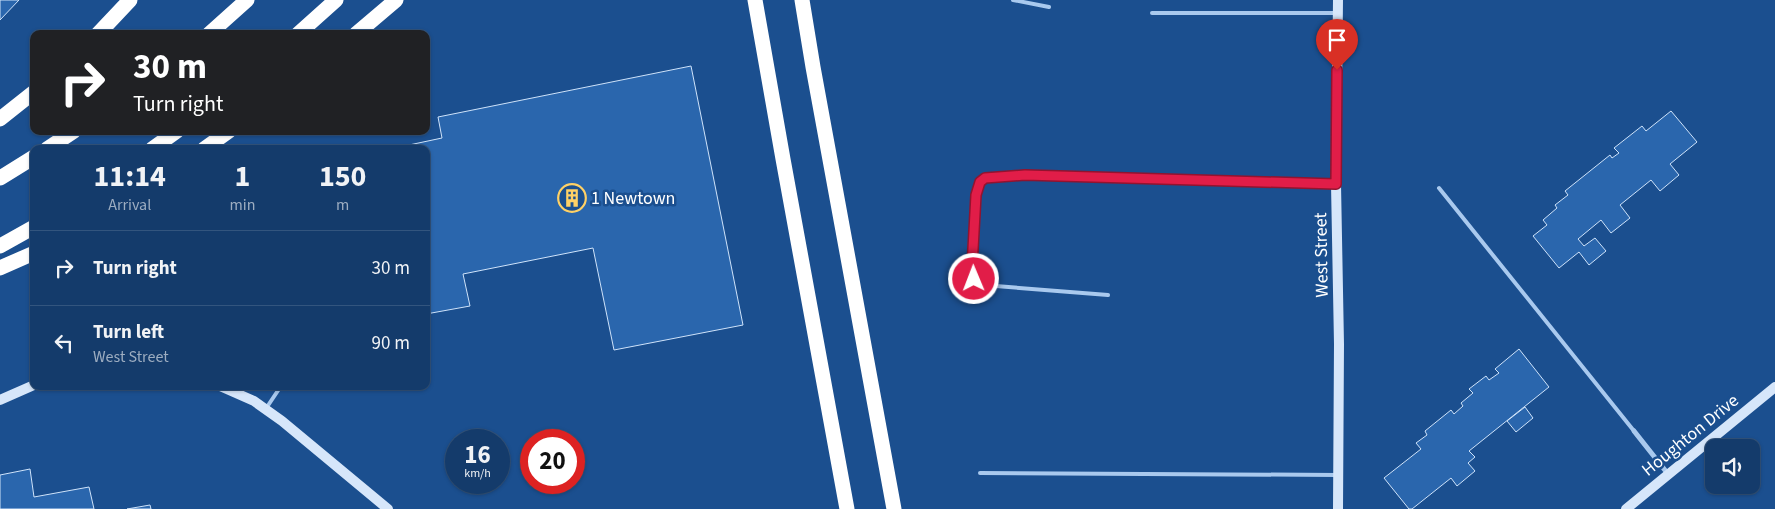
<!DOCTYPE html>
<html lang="en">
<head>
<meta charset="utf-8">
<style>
  :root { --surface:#143b6b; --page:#214673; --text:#f1f3f6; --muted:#9dadc1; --line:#33557e }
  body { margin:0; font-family:"Source Sans 3",sans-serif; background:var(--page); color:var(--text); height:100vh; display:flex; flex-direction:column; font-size:19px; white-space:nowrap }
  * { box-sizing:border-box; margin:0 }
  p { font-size:16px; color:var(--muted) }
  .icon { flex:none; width:28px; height:28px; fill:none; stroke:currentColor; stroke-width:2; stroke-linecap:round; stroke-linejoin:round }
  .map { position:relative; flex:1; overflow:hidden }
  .side { position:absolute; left:30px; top:145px; width:400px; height:245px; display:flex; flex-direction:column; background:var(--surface); border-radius:10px; box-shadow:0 1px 4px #0004,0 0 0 1px var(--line) }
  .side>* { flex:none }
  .banner { position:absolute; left:30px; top:30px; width:400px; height:105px; border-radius:10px; box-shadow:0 1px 4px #0004,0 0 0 1px var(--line); background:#202124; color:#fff; overflow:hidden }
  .buttons { position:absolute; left:1705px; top:439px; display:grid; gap:10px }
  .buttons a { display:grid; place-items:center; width:55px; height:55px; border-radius:10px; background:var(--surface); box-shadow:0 1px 4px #0004,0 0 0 1px var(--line); font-size:25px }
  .speed { position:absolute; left:445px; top:429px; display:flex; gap:10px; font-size:25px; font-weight:700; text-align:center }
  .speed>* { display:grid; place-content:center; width:65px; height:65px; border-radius:50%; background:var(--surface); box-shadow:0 1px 4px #0004,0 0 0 1px var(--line); line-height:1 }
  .speed small { font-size:12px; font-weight:400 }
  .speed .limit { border:8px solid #d22; background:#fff; color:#111 }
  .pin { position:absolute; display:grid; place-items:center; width:42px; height:42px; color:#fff; margin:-51px -21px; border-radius:50% 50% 50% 0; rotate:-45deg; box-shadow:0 0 5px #0007 }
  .pin .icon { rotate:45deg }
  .me { position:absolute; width:55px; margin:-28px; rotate:359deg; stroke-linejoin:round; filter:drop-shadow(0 0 4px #0008) }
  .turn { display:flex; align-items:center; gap:18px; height:105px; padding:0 20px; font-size:22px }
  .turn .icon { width:65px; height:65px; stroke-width:2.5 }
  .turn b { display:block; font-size:35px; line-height:42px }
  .eta { display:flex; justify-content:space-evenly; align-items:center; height:85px; text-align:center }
  .eta b { font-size:30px; font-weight:700; line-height:35px }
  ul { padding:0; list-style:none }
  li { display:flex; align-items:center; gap:15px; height:75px; padding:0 20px; border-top:1px solid var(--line) }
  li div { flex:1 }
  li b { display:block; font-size:19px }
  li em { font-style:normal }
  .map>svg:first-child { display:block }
</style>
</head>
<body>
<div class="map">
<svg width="1775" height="509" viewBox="0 0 1775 509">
  <rect width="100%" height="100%" fill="#1b4f8f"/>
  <!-- building -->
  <path fill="#2a66ad" stroke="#cfe3fa" d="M0,0h19l-19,20z
    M691,66l52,259 -129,25 -21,-102 -130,26 7,32 -44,8v-165h-16l-1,-4 33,-7 -4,-21z
    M1671,111l26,31 -27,22 9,11 -19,16 -9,-11 -31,25 10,13 -19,15 -10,-13 -23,19 6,7 11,-8 11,13 -17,14 -10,-13 -20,16 -26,-32 14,-11 -4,-5 14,-12 -2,-3 13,-10 -3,-4 45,-36 2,3 7,-5 -5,-5 28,-22 4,5z
    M1519,349l30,38 -80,64 6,6 -7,6 7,8 -18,15 -6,-8 -39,31h-3l-25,-31 37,-29 -5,-6 11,-8 -2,-4 26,-21 3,4 9,-8 -2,-3 12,-10 -4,-4 17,-13 3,4 10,-7 -4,-4z
    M1525,407l8,11 -17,14 -9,-11z
    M30,469l4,28 55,-10 5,22h-94v-34z
    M150,505l1,4h-24z"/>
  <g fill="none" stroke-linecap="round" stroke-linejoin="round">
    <!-- lane -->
    <path stroke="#a9c9ee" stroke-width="4" d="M1013,0l36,7
      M1152,13h184
      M1439,188l195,243
      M1108,295l-125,-10c-9,-4 -10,-8 -11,-18 1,-15 1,-81 11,-88 10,-6 31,-4 42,-4l309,9
      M267,407l14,-21
      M980,473l357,2"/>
    <!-- street -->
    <path stroke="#a9c9ee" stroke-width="5" d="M1634,431l34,43"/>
    <!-- secondary -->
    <path stroke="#d6e6fa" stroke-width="10" d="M1338,0l-2,184 3,160 -1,165
      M220,386l34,15 28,20 106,88
      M0,400l34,-15
      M1626,509l149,-122"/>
    <!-- highway -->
    <path stroke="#fff" stroke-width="15" d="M755,0l28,159 64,350
      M802,0l11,67 81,442
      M98,34l32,-34
      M209,34l38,-34
      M298,34l38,-34
      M356,34l40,-34
      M0,119l34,-27
      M47,149l27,-18
      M152,149l25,-18
      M204,149l25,-18
      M0,178l34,-21
      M0,246l34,-19
      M0,268l34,-15"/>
  </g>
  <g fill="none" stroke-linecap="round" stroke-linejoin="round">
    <defs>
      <path id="route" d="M974,279l-2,-12 4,-72 4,-13 5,-4 40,-3 311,9 1,-114"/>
    </defs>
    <!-- route casing -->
    <use href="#route" stroke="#92132f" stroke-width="12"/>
    <!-- route -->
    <use href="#route" stroke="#e11d48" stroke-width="9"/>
  </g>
  <!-- icons -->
  <defs>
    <symbol id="building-ring" viewBox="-11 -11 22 22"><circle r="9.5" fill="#1b4f8f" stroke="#ffd166" stroke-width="1.5"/><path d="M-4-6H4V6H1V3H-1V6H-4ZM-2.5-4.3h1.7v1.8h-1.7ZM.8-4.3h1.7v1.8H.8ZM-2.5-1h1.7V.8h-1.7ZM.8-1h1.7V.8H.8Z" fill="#ffd166"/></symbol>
  </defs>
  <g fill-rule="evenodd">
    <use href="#building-ring" x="556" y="182" width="32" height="32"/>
  </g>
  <g text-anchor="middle" stroke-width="5" stroke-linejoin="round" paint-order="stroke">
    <!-- poi labels -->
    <g font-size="18" fill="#fff" stroke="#1b4f8f" text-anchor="start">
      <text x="591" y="204">1 Newtown</text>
    </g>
    <!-- street labels -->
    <g font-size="18" fill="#fff" stroke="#1b4f8f">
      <text transform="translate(1321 255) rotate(-91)" y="6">West Street</text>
      <text transform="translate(1690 435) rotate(-39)" y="6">Houghton Drive</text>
    </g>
  </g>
</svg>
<div class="buttons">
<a><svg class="icon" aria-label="sound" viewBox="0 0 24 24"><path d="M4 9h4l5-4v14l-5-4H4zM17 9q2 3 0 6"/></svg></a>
</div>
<div class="speed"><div>16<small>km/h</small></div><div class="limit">20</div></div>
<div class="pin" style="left:1337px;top:70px;background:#d93025"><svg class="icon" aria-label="arrive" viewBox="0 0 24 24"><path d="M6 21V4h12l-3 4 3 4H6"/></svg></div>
<svg class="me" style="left:974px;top:279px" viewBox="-20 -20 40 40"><circle r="17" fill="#e11d48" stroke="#fff" stroke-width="3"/><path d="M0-11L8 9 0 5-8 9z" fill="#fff"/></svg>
<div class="banner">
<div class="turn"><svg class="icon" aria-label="right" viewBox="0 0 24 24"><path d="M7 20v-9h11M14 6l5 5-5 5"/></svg><div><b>30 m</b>Turn right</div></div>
</div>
<section class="side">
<div class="eta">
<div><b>11:14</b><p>Arrival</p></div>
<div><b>1</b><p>min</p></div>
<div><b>150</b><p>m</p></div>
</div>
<ul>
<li><svg class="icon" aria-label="right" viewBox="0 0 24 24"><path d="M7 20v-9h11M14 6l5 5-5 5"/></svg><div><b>Turn right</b></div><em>30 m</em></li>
<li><svg class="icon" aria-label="left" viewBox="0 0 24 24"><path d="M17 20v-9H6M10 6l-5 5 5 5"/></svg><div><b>Turn left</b><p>West Street</p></div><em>90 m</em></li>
</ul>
</section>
</div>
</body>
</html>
